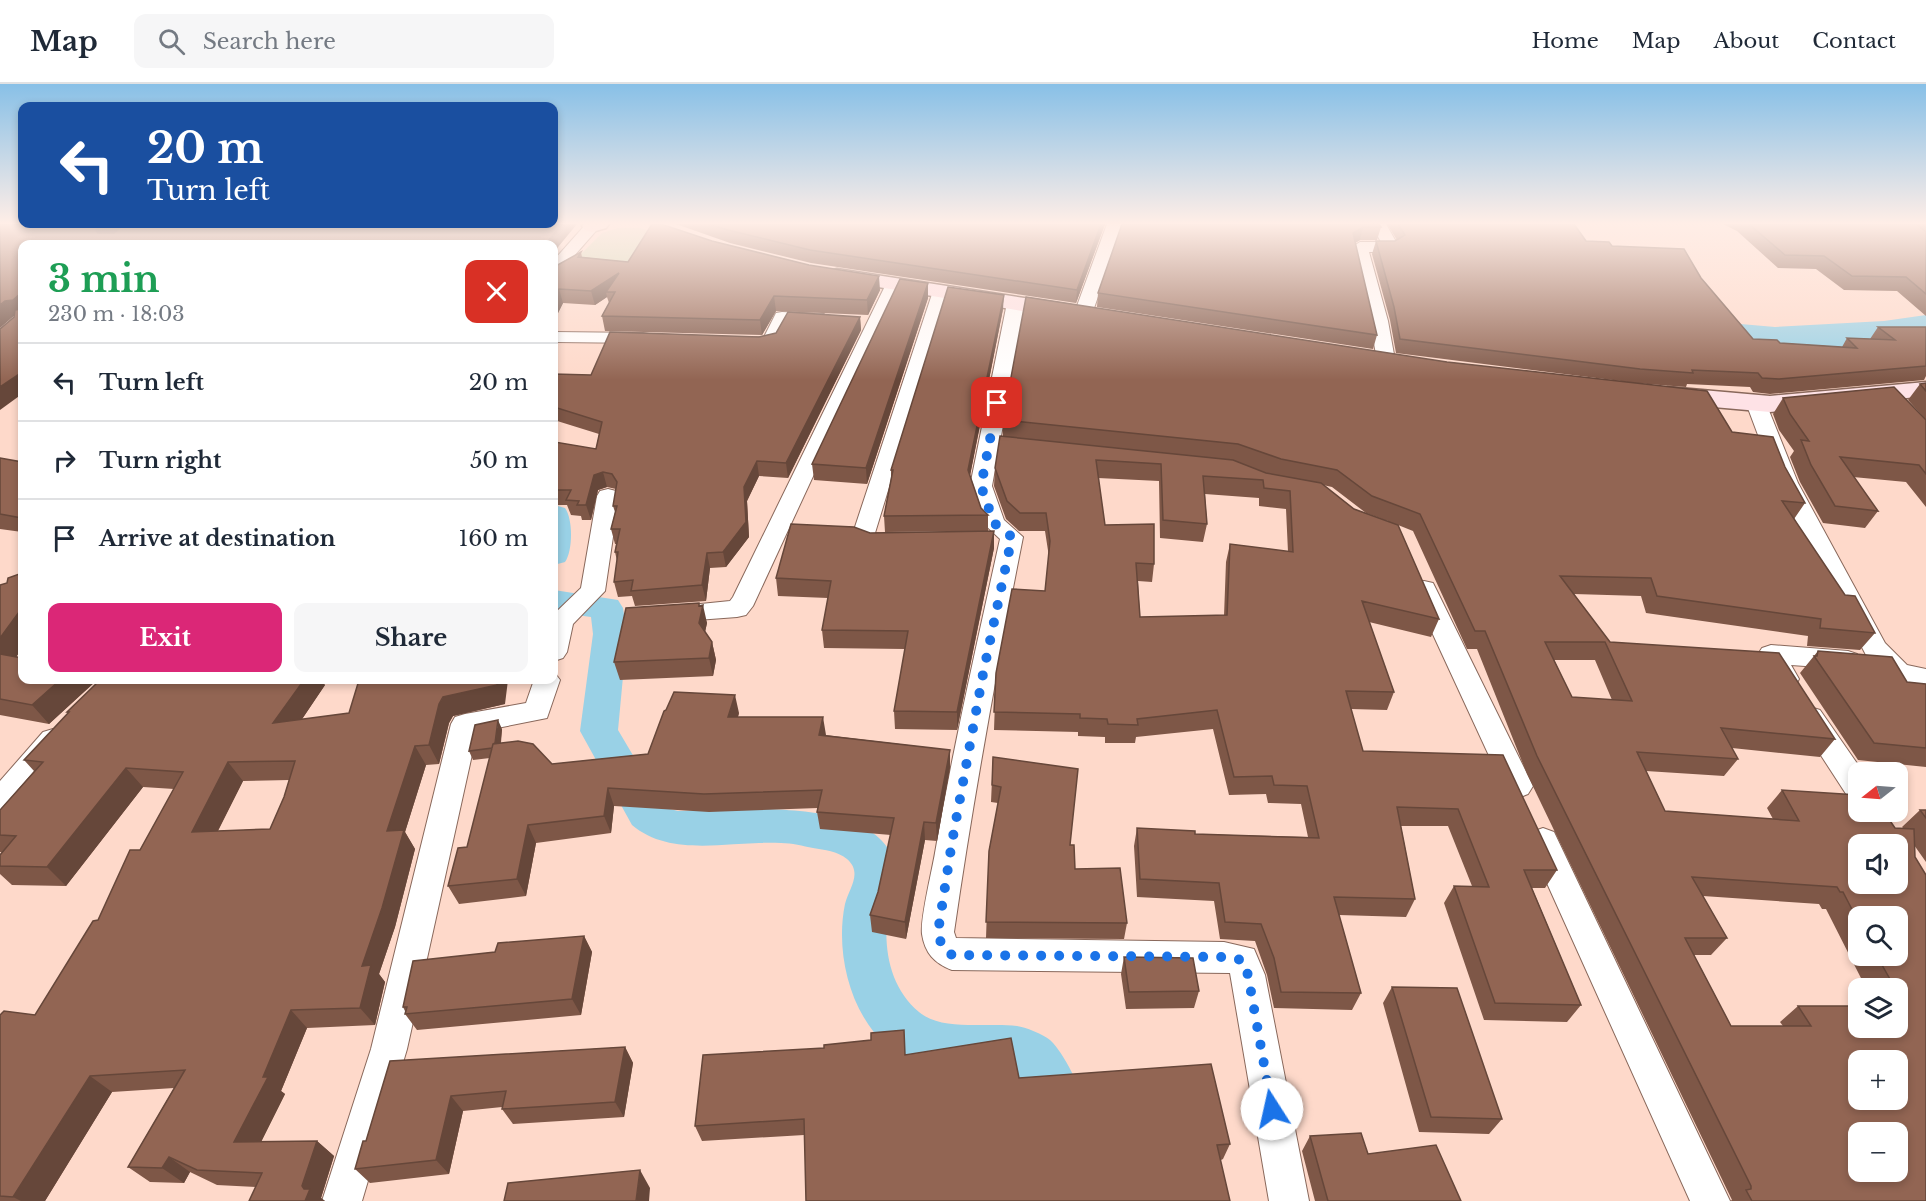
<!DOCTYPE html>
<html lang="en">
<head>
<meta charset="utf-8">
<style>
  :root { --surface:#fff; --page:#f6f6f7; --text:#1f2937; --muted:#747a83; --line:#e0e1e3; --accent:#db2777 }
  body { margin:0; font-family:"Libre Baskerville",serif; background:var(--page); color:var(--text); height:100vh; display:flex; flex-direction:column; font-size:22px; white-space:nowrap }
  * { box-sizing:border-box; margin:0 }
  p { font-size:20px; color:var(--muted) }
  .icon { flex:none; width:33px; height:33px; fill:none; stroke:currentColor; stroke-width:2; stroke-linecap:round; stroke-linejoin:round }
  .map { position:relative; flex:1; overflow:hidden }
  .side { position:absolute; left:18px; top:156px; width:540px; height:444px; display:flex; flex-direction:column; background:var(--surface); border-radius:12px; box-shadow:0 3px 9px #0003 }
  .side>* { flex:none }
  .hud { position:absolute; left:18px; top:18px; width:540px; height:126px; border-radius:12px; box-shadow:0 3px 9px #0003; background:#1a4fa0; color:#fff; overflow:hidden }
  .needle { width:39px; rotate:253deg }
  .buttons { position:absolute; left:1848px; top:678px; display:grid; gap:12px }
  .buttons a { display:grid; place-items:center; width:60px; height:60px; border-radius:12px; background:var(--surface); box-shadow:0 3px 9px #0003; font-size:30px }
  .pin { position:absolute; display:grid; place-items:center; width:51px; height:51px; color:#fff; margin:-26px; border-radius:12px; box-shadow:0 3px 9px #0006 }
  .me { position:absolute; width:66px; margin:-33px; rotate:350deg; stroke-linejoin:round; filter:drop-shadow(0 0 4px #0008) }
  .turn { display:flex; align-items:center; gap:21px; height:126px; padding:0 30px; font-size:27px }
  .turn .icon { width:78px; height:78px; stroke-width:2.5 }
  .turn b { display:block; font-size:42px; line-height:51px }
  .round { display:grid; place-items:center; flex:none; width:63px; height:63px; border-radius:12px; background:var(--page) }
  .headline { display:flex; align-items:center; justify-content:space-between; height:102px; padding:0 30px }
  h1 { font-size:36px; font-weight:800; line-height:45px; color:#1e9e55 }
  .primary-button { display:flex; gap:12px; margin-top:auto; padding:12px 30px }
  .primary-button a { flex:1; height:69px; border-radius:12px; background:var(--accent); color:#fff; font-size:24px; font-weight:800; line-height:69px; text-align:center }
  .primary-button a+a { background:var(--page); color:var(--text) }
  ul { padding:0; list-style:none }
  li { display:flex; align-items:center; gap:18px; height:78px; padding:0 30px; border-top:2px solid var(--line) }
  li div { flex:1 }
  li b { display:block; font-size:22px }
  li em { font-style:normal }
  header { display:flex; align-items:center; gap:36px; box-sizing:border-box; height:84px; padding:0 30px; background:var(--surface); border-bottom:2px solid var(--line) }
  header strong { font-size:28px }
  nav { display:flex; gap:33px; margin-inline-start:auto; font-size:21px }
  .search { width:420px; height:54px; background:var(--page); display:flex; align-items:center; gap:15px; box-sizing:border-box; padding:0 21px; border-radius:12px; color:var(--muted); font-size:22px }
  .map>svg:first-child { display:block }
</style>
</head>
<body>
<header>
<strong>Map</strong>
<div class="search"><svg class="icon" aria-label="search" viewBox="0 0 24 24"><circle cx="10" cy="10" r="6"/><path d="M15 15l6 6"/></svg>Search here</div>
<nav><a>Home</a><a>Map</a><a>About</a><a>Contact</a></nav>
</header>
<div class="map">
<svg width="1926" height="1117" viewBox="0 0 1926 1117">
  <rect width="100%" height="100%" fill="#fed9ca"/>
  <!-- green -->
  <path fill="#cbd7b2" d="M618,144h22l10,3 -22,44 -60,-8 34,-34z"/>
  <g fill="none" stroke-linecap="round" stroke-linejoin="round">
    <!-- canal -->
    <path fill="#99d1e6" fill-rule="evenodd" d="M554,421l11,3c8,11 8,42 0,54l-11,3z
      M554,506l64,10 5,8 4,26 -9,96 42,71 10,8 8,2c54,-1 196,-16 216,50 1,4 4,10 4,13 0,10 -8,21 -9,31 -7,38 -1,81 30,107 24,20 69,10 98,14 8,1 26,8 33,14 15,14 29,47 38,67 15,31 30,62 44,94h-54l-41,-91 -22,-37c-21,-2 -44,2 -64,-2 -14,-3 -53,-16 -63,-24 -38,-33 -53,-95 -43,-143 4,-16 18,-31 2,-45 -10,-8 -22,-9 -34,-11 -10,-2 -21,-5 -32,-5 -48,-3 -109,16 -149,-18l-52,-94 13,-97 -2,-17 -37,-5z"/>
    <!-- river -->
    <path fill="#99d1e6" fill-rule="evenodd" d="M1926,231v24l-42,8 -109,6 -103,-11 -15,-3 -6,-9 6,-9 15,-3 103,9 109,-6z"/>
    <defs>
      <path id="street" d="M586,140h16l-42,48 -6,2v-14z
        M1107,140h16l-31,90 -3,4h-12l-3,-4z
        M1371,140h15l13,23 -8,5h-22l19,69 7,39 -2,4h-14l-2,-4 -7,-39 -18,-74 8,-5h21z
        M894,195l8,5 -149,322 -7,9 -9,2 -67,5 -9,-2 -3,-6 3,-6 69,-7 3,-4 153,-313z
        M941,202l8,5 -74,242 22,3 3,5 -3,5c-14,4 -42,6 -44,-13l80,-242z
        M1016,214l6,1 3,4 -33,183 12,34 19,17c-26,131 -50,263 -69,395l2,6 268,4 30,7 11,26 44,226h-40l-39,-228 -278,-3c-18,-7 -27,-17 -30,-36 -2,-15 10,-63 13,-81 18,-105 42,-210 65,-314l-17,-16 -13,-37 37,-183 3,-4z
        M782,228l42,2 3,4 -3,4h-36l-12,24h-37l-3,-4 3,-4 25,-1 12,-24z
        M554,248l89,1 6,1 3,4 -3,4 -6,1 -89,-1z
        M1756,313l7,2 3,4 32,80 87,160 22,22 19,4v20l-37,-10 -23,-24 -90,-172 -30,-80 3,-4z
        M608,405l8,2 3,5 -14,95 -32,33 -6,28 -4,6 -9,3v-47l27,-26 16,-92 3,-5z
        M1424,497l9,2 3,6 97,197 -5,8 -10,4 -10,-4 -5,-8 -91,-197 3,-6z
        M1771,561l77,6 9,3 4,6 -4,6 -9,3 -57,-4 8,14 -4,7 -9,3 -9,-3 -19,-32 4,-6z
        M554,588l6,8 -13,38 -70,14 -70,317 -45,152h-40l49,-152 80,-325 4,-7 10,-3 61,-11 8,-23h20z
        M1810,623l10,3 43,62h-5v28l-10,-3 -52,-80 4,-7z
        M53,645l10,3 4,8 -4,8 -53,61 -10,4v-32l43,-49z
        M1543,744l11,4 176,369h-40l-162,-360 4,-9z"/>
      <path id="secondary" d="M584,140h25l-3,4 -14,4 -7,-2 -3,-4z
        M837,185l233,36 8,2 3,5 -3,5 -8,2 -240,-40 -4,-4 4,-4z
        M1926,298v14l-156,16 -102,-9 -9,-3 -4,-5 4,-5 9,-3 102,9z"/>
    </defs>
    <!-- street casing -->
    <use href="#street" stroke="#89685b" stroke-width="2"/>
    <!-- secondary casing -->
    <use href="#secondary" stroke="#89685b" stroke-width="3"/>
    <!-- street -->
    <use href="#street" fill="#fff" fill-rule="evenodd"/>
    <!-- secondary -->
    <use href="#secondary" fill="#fee2e6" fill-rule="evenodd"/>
  </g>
  <!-- wall -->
  <path fill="#7e5747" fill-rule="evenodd" d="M676,140h429l-29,79 -265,-40 -81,-20z
    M1122,140l259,3 -4,13h-17l-5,3 22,92 -4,14 -276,-42 1,-14z
    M1387,140h187l12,17 26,5 89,32 52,61 27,4 62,4 5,-9 23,1 8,-12h48v49l-2,4 -154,14 -17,-2 -3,-5 -63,-3 -1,3 -51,-4 97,49 53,35 20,36 -11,16 51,76 30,38 -15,17 -53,-4 1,-10 -162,-23 -5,-17 -67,-2 36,48 225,97 -15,18 -88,-9 6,11 -14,17 -78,-5 19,40 108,8 -6,-11 15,-18 113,38h8l-1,-1 18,-17h6v52l-12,-17 12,356h-196l2,-1 -205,-426 -50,-125h-10l-54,-118 -15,-6 41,94 -8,18 -62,-15 25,70 -7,18 -36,-1 12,42 194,119 -12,18h-13l49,117 -14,17 -83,-2 -40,-117 10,-17h18l-24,-60h-47l14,73 -9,18 -67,-2 22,78 -9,17 -78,-2 -7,-33 -12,-34 -35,-2 -6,-38 -77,-4 -3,-51 3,-18 58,6 113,3 -7,-33 -33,-1 -2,-9 -37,1 -16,-66 -77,8 -1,6h-30v-6l-27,-1v-4l-84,-2 2,-57 49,-82 4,-34 -4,-26h-26l-13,-12 -12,-33 1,-18 8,-32v-16l444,-58 182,20 -233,-29 -6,-33 -18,-66 4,-13h19l2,-1zM1098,394l61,3 1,57 43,4 4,-18 -2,-30 54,4v8l27,3 2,43 -58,-8 -4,18 -2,54 -84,1 -2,-36 14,1 2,-18 -49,-39zM1323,401l9,2 34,26 22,8 -34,-12zM1554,576h41l17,40 -40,-3zM1703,812l116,8 3,5h4l40,79h32v40l-100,-22 -18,16 3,4h-52l-37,-71h17l16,-17zM1858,832l40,40h-40z
    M1723,140h203v92l-29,-25 -53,-1 -28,-21 -38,-1 -41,-37z
    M712,157l168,49 -12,25 -92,-4 -14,24 -157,-4 -3,-15 7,-13 -2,-6 -12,8 -32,-2 -9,18v-54l27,-15 1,5 46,5z
    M928,199v15l-61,186 -53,-4 -2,-16z
    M1003,225l-33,166 11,33 7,7v16l6,17 -37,182 -62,-1 -1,-18 11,-62 -81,-1 -2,-18 6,-32 -50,-2 -2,-18 94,-45 113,-2 -98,1 -1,-16 7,-38v-8z
    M860,233l1,13 -73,148 -29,-2 -12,25 2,36 -23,30 -16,1 -4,33 -71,5 -3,-10 -14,1 -4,-15 3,-21 -2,-9 1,-8h-1l-4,-15 4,-17 -2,-6 3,-17 -9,-2 -9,3 -7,30h-9l-1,-4 -10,-1 -4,-10h-13v-59l42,3 3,-15 -45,-14v-46l37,1 168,-38z
    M1926,299v37l-18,-20 12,-16z
    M1783,314l143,22v87l-20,-25 -53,-5 25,34 -13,17 -42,-5 -23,-41 -10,-25 4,-6 -15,-21 -6,-16z
    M0,374l22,4v70l-22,-3z
    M0,501l22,95h75l-48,44 -49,-9z
    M700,522l7,17 -2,9 7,10 4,18 -3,16 -93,4 -6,-18z
    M1818,567l89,31 19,2v83l-68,-7 -58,-87z
    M325,601l-23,34 203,-15 -52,12 -4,7 -10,41 -13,1 -21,67 10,17 -20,78 -16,47 6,8 -10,43 -68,3 -26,63 4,3 -24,48 56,-1 17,15 -13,42 4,3h-76l7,-14 -39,-2 -27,-13 -6,11 -34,-1 -22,-15 46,-79 -62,4 -67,109h-45v-186h35l63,-95 42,-70 34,-61 -31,-2 -77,99 -54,-1 -12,-11v-19l2,-3h-2v-42l34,-39 -10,-11 44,-47 -1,-1zM289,696l-5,17 -14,32 -52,2 25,-50z
    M739,629l-1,4 87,18 125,15v18l-13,73 -12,-1 -19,99 -34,-7 -2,-17 8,-23 13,-57 -71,-6 -3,-17 1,-4 -109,4 -95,-6 -3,27 -75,10 -10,53 -67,8 -11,-18 19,-39 23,-89 -17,2 -4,-9 33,-22 -1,14 51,21 96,-10z
    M993,673l77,88 5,24 52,54 -3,16 -138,-1 3,-87 9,-48 -7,-1z
    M584,852l8,16 -11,63 -164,15 -12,-16v-3l-2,-4 92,-55z
    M1124,873l75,34 -5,17 -68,1 -5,-35z
    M1392,903l110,132 -13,15 -70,-2 -36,-129z
    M625,963l8,16 -9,54 -111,7 -11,-15v-2l-39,4 -14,63 -79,9 -15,-14 11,-28 24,-80z
    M906,971l113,23 211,66 -7,15 -2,1 -417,-25 -102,6 -7,-15z
    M1310,1052l58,18 93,47h-146l-13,-50z"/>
  <!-- shaded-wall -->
  <path fill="#66473a" d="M103,140h22l-21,20 -8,-14z
    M563,140h14l-23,28v-8h-9z
    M1101,140h4l-29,79 1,-13z
    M1363,143l-3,13 -10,6 3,-13z
    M619,189l-13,19 1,5 -12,8 -4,-14z
    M879,192l1,14 -12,25 -1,-15z
    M928,199v15l-61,186 -1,-16z
    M559,205l4,14 -9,18v-22z
    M22,208v22l-7,1 -15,13v-23l5,-4z
    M1004,211l-1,14 -35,177v-16z
    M774,212l2,15 -14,24 -2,-15z
    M860,233l1,13 -73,148 -2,-15z
    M22,288v22l-22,16v-23z
    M757,377l2,15 -12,25 2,36 -23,30 -3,-15 21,-65z
    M603,388l4,15 -9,3 -7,30 -5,-15 8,-30z
    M994,447v17l-37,182v-18z
    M707,469l3,15 -4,33 -4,-16z
    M699,519l2,10 2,-8 4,18 -4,18 -4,-18z
    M22,524v41l-16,22 -6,-7v-26z
    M712,558l4,18 -3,16 -4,-18z
    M60,596h37l-48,44 -17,-19z
    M304,596h18l3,5 -39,58 -13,-20z
    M497,596h11l-3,24 -52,12 -4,7 -10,41 -10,-19 10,-41 4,-7z
    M735,611l4,18 -7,22 -4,-18z
    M823,633l3,18 -4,18 -3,-18z
    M498,636l4,9 -3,28 -4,-9z
    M415,662l11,19 -21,67 10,17 -20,78 -16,47 6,8 -10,43 -15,-17 2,-42 25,-135z
    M950,666v18l-13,73 -1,-18z
    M228,678l15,19 -35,69 -16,-18z
    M126,684l17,19 -77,99 -19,-19z
    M608,704l6,18 -3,27 -7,-17z
    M924,738l1,18 -19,99 -1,-17z
    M528,741l8,18 -10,53 -9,-17z
    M584,852l8,16 -11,63 -9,-16z
    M291,926l16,18 -26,63 4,3 -32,64 -19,-16 29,-65z
    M625,963l8,16 -9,54 -9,-15z
    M90,992l22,16 -67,109h-24l-8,-4z
    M451,1012l12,15 -14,63 -13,-14z
    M317,1057l17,15 -13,42 4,3h-20l-1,-12 -2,-3z
    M169,1073l21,15 -6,11 -22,-15z
    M640,1086l10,18 -1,13h-13z"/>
  <!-- building -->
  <path fill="#926553" stroke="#66473a" stroke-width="1.5" fill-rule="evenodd" d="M0,140h103l-7,6 2,3h16l11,-9h438l-18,20h-523v48l-9,8 -8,1 -5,4z
    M652,140h9l51,17 97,24 70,11 -12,24 -93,-4 -14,24 -158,-4 13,-24h-9l13,-19 -28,18 -32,-2 -5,10v-32l27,-15 -3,5 50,5z
    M709,140h392l-24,66 -267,-40 -82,-20z
    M1122,140h257l2,3h-18l-10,6 24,102 -279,-42z
    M1398,140h176l12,17 23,1 3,4 72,3 17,29 52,61 24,1 3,3 77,5 -10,-10 48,2 -17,-13h48v39l-147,13 -17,-1 -4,-5 -66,-3 1,3 -53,-4 -240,-30 -6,-32 -18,-66h19l10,-6z
    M1749,140h167l10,8v62l-20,-17 -54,-1 -28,-20 -39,-1z
    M900,195l28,4 -62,185 -54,-4z
    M948,203l56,8 -36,175 13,38 7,7 -104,1 9,-46h-2z
    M1026,213l421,65 260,29 25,41 41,5 12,30 20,36 -23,-2 63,94 10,1 20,37 -55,-5 1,-9 -164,-23 -6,-18 -91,-2 50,66 169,11 56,86 -114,-11 17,31 -101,-7 28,59 134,10 -17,-31 76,5v17h26l11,16 19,1 1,28 11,18v326h-174l-6,-11 5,-1v-3l-214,-430 -52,-125h-10l-55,-117 -48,-18 -35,-26 -56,-11 -43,-15 -235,-24zM1545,558h60l27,59 -60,-4zM1858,760h40v40h-40zM1692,793l145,10 3,5h3l15,29v-5h40v40h-21l18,32h3v5l6,12h-6v23h-40v-22h-60l13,20h-80l-46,-88h42zM1858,976h40v40h-40zM1858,1048h40v40h-40z
    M22,225v63l-22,15v-58l14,-12 1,-7z
    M788,228l72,5 -74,146 -29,-2 -13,26 2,35 -23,30 -16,1 -5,32 -71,6 2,-11 -19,2 4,-30h-3l5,-23h-9l6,-23h-4l4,-24 -5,-8 -9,-2 -9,3 -8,30h-9l2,-4 -13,-1 5,-10h-17v-44l1,-4 41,7 6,-27 -48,-15v-33l37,1 19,-43 149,5 17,-4z
    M1926,299v8l-6,-7z
    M1894,303l32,33v54l-7,-9 -79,-8 38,54 -43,-5 -24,-41 -10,-25 8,1 -19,-27 -7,-16z
    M1000,352l233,24 33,13 55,10 33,26 44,16 41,94 -77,-18 32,91 -48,-1 17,60 140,4 54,115h-33l57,135 -86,-2 -41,-117 35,1 -31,-78 -61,-2 18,92 -81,-2 27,96 -80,-1 -7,-34 -13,-34 -36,-2 -6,-39 -79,-4 -3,-51 58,3v3l124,4 -12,-52 -33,-1 -2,-9 -38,1 -17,-67 -80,9 1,6 -30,-1 -1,-5 -27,-1v-4l-86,-2 2,-39 16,-84 33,2 5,-50 -4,-28h-26l-13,-12 -12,-33zM1096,376l65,4 2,56 44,4 -4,-48 60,4 1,8 26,3 3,61 -63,-8 -3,71 -87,2 -4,-54 18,1v-40l-49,1z
    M0,374l22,4v56l-22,-4z
    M791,440l63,3 16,6 124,-2 -37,181 -63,-1 14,-80 -86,-1 9,-49 -55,-3z
    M22,489v35l-22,30v-53l7,-2 1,-5z
    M699,519v3l4,-1 -4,18 13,19 -3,16 -95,4 12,-54z
    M1818,567l74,6 15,25 19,2v64l-52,-5 -60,-87h3z
    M0,570l22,4v22h38l-28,25 -32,-6z
    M100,596h204l-31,43 76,-10 10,-33h138v5l-54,12 -4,7 -10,41 -14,1 -28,85 17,-1 -22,78 -20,58 9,-1 -11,43 -69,2 -28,67h5l-34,65 83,-1 -15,45 2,3h6l-5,12h-56l13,-28 -65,-3 -28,-13 -7,11 -34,-1 57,-97 -95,6 -77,121 -13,-1v-181l4,-4 31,4 58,-94 5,-1 32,-70h10l43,-78 -57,-4 -79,99 -47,-1v-11l16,-19 -16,-1v-25l43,-48 -19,-2 45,-48h-2zM295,677l-11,36 -14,32 -78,3 36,-70z
    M674,608l61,3 -7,22h95l-4,18 131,15 -14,73 -12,-1 -19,100 -35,-7 8,-23 16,-74 -77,-6 5,-22 -118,4 -96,-6 -4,28 -76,9 -11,54 -69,7 10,-38 9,-1 26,-103 25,-3 15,3 19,20 96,-10 16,-43 2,-1z
    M498,636l-3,23 -2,1 -1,4 -23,3 6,-26z
    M993,673l85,12 -8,76h4l1,24 45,-1 7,55 -141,-1 3,-71 12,-64 -9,-2z
    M1920,726h6v8z
    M584,852l-12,63 -167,15 2,-7h-4l10,-46 82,-9 3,-9z
    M1124,873l69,1 6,33 -70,1z
    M1392,903l65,1 45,131 -71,-2z
    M904,946l1,25 106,-17 8,40 192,-14 19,80 -13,1 13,56h-424l-2,-82 -109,7 8,-71 121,-7v-3l47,-5v-7z
    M625,963l-10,55 -113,7 4,-18 -55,5 -15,64 -81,9 8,-28h3l24,-80z
    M1361,1049l7,21 68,-9 25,56h-133l-18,-65z
    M640,1086l-4,31h-132l4,-18z"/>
  <!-- sky -->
  <linearGradient id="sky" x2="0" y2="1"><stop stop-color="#88c0e7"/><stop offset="0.47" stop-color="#ffeee7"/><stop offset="1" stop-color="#ffeee7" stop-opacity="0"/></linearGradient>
  <rect width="1926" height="296" fill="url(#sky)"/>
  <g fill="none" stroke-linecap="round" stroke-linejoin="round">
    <!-- route -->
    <path stroke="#1a73e8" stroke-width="10" stroke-dasharray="0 18" d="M997,319l-16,83 13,37 18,14 -29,137 -31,168 -14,90 4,15 10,8 272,2 18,3 6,15 24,134"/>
  </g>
</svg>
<div class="buttons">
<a><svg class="needle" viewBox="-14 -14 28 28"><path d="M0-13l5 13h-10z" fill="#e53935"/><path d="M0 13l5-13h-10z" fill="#747a83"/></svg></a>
<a><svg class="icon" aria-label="sound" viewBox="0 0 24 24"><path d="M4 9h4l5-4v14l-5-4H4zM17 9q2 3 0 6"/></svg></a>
<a><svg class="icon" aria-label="search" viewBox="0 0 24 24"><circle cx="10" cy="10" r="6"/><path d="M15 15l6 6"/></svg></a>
<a><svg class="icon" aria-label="layers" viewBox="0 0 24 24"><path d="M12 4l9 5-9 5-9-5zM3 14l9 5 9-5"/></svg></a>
<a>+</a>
<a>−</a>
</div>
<div class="pin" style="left:997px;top:319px;background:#d93025"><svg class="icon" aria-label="arrive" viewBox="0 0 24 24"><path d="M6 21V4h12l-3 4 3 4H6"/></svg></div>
<svg class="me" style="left:1272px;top:1025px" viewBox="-20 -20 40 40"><circle r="19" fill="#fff"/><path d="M0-13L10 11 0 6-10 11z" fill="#1a73e8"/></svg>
<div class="hud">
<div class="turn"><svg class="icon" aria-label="left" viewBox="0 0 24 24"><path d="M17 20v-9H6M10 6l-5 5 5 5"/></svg><div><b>20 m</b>Turn left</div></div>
</div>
<section class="side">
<div class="headline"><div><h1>3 min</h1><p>230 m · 18:03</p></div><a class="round" style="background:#d93025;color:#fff"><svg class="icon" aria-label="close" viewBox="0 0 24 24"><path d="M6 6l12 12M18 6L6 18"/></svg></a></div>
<ul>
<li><svg class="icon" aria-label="left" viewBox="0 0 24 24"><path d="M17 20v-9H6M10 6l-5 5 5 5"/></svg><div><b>Turn left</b></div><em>20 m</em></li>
<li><svg class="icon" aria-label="right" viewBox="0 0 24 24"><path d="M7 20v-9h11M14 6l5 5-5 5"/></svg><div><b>Turn right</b></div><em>50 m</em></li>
<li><svg class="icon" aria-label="arrive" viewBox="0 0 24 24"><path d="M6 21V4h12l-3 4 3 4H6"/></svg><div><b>Arrive at destination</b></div><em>160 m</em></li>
</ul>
<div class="primary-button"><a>Exit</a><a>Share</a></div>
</section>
</div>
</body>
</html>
